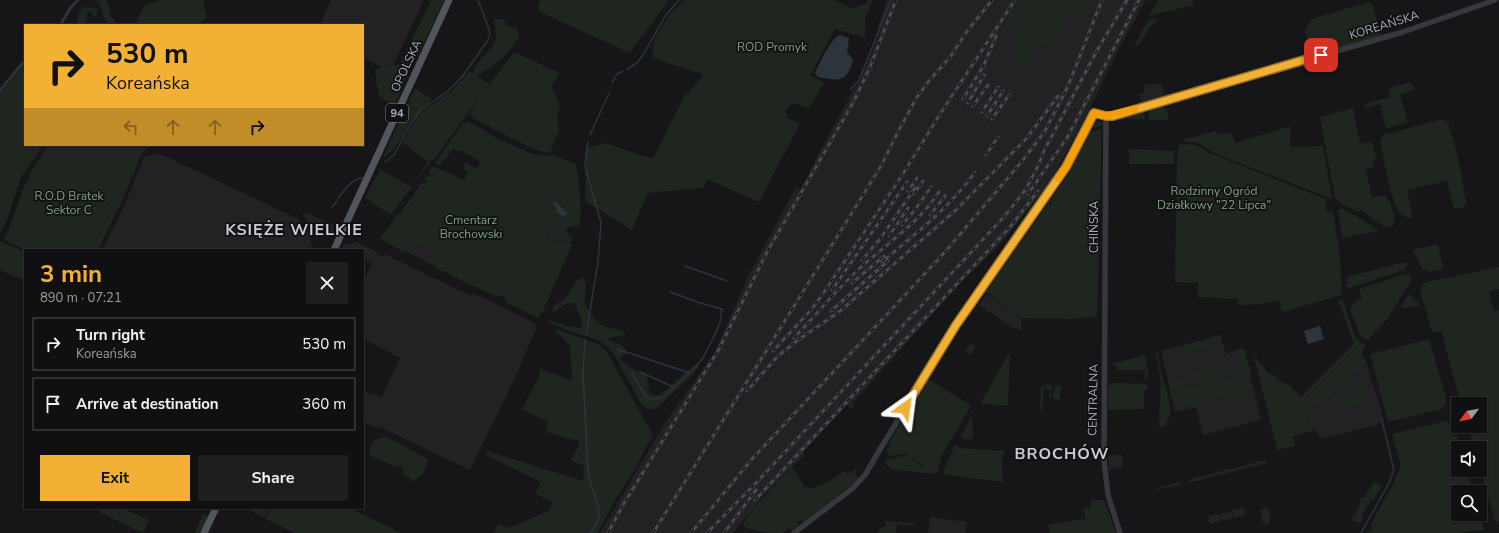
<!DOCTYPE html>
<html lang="en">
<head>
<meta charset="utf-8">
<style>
  :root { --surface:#101012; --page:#1e1e20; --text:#f1f3f6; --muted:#9c9d9f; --line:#303032; --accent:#f2b134 }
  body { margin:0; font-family:"Nunito Sans",sans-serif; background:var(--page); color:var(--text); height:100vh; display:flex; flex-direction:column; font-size:15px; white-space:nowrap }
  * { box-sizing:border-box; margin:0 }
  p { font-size:13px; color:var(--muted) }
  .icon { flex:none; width:22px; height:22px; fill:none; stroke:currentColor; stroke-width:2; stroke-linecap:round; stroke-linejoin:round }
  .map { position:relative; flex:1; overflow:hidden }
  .drawer { position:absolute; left:24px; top:249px; width:340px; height:260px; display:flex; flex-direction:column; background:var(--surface); border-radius:0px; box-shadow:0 1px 3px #0004,0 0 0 1px var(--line) }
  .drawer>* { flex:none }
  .hud { position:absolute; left:24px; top:24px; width:340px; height:122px; border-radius:0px; box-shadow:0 1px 3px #0004,0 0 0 1px var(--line); background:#f2b134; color:#111; overflow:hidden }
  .needle { width:26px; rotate:238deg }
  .buttons { position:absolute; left:1451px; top:397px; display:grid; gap:8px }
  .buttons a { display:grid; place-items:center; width:36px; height:36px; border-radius:0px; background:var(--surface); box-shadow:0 1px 3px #0004,0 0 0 1px var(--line); font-size:20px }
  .pin { position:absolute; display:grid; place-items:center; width:34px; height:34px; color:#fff; margin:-17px; border-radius:8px; box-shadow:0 2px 6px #0006 }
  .me { position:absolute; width:44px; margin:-22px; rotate:31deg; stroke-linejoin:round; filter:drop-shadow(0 0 3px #0008) }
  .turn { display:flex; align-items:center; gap:14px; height:84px; padding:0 16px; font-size:18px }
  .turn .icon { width:52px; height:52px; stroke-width:2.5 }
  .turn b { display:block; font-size:28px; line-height:34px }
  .lanes { display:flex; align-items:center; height:38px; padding:0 16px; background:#0003; justify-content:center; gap:20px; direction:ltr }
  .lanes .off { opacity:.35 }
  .round { display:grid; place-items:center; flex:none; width:42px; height:42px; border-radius:0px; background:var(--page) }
  .overview { display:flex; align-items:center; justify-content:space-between; height:68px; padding:0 16px }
  h1 { font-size:24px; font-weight:700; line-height:30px; color:var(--accent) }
  .button { display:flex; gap:8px; margin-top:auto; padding:8px 16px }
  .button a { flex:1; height:46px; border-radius:0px; background:var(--accent); color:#111; font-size:16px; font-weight:700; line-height:46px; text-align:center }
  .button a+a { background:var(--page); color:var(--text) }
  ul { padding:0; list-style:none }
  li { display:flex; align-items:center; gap:12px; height:54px; margin:0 8px 6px; padding:0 8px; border:2px solid var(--line); border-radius:0px }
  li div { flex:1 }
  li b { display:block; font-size:15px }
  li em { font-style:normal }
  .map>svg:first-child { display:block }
</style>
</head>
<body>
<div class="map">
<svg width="1499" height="533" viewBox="0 0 1499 533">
  <rect width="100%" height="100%" fill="#161618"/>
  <!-- built -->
  <path fill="#222225" d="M331,0h93l-34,72 -27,-15v-32h-43z
    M887,0h259l-23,41 -39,79 -34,63 -54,66 -32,30 -112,125 2,2 -3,3 -4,-4 -44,47 2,2 -42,42 -30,37h-133l66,-112 48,-67 35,-80 47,-87 4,2 9,-15 6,-14 49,-89 15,-37 -2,-5z
    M1161,83l4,13 -23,7 -3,-9 6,-2 -2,-7z
    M159,153l141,67 -2,5 10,5 4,17 -2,3h-208l18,-35 24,-58z
    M390,229l93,46 -6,12 -94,-47v-2z
    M550,229l23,10 -11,27 -17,-27z
    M357,242l20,10v2l6,3 2,-3 86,42 2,-3 62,30 1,6 -20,47 -46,94 -88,-42 -9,-2 -10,-4v-27l1,-3 18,4 18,-38 -37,-20v-56l9,-19 -9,-4v-9l-21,-1 2,-4z
    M987,294l35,24 -1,12 -8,-2 -34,-23z
    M1220,335l6,19 18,-6 17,72 -58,15 -7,-28 -21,5 -14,-61z
    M1366,363l18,56 -4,5 -58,15 -16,-19v-4l28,-22z
    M1121,454l2,13 -14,3 -1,-14z
    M245,508h25l-5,10z
    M930,517l37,5 -1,11h-38z"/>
  <!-- green -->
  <path fill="#1e261f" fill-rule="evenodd" d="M95,0h11l2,2 3,14 7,9h-10l-6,-12 -3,-10z
    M161,0h43l2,17 -8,8h-61v-6l8,-14z
    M431,0h13l-27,58 -5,4v4l-18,40 -15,-10 -2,-9 -2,-17 9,-4 15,-1z
    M540,0h129l-39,53 -92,-42z
    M684,0h150c18,8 14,11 33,3l1,-3h5l-8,18v20l-30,-9 -25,47 15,6 -16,26 -16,-5 -7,8 1,6 13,7 -41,78 -52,-23 -4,9 -55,5 -16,37 -47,-29 1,-53 20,-5 37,13 10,2 31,-61 20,-22 -52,-17 2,-18 15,-25z
    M1019,0h10l-21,31 -5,-4 3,-8z
    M1032,0h60l-1,4 -11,9 -14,7 -15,28 -13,-8 -11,21 -4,4 -4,-1 -4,-5 -1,-17 -3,-7z
    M1158,0h35l1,5 -45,11z
    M1369,2l3,1 9,31 -1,3 -67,19 -2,-3 -6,-22 5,-10 8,-4z
    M84,7h6l7,2 1,3 -3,5 -5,-5h-3v7l-2,6h-8l2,-14z
    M1161,18l-12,10 -10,17 -5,1 14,-26z
    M494,19h9l5,7 9,2 2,7c-8,20 -25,29 -42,41l12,8 -5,8 30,-40 46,21 -8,12 1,6 7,13 -3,14 2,12 -9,23c-17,-1 -58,-26 -76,-34l-4,-6 12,-19 -49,67h-3v3l-4,4 -35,47 -26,-17 15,-29 31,18 17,-25 -26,-20 20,-31 31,-21 17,-19 7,5 -4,-4 5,-10 14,-15 4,-8z
    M25,62v83h18l-22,32 -15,46 -6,10v-141z
    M1411,82l2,6 3,1 -16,6 8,27 -22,7 -6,-25 -15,4 -1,-4 26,-7 -2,-9z
    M415,88l17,11 -21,23 -17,27 -12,10z
    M1163,105l5,9v6h-20l1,-12z
    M1353,108l7,36 9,-2 4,2 3,15 -2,1 -2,8 -6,1 6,29 14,-3c3,6 12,25 7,30 -2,1 -4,2 -6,3l-27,-18 -2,2 -18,-9 -5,-5 -15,-81z
    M1146,110l-2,10 -16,-1v-4z
    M1443,119l5,4 5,16 6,23 7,41 -2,4 -10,2 -7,-28 -40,9 6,28c-4,0 -8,-1 -12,-4 -10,-9 -17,-56 -21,-72l2,-7z
    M1101,121l3,4 -16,5 4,-6z
    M467,122l5,1 23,14 30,14 8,3 22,2 21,8c2,12 8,54 2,63l-6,-1 -7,4 7,7v2l-22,-9 -4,7 4,1 -1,2 13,6 3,-5 7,4 -31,70 -3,3 -32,-16 -2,-5 -4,-2 -3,2 -43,-20 -6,-4 -12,-4v-3l-12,-5 4,-7h2l2,-4 -20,-10 -4,9 -3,4 -25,-15 17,-23h2l20,-28v-3l6,-1 2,-3 -3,-1 1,-4 3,2 3,-4 -3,-1 4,-5h3l29,13 4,-8 -5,-3 2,-6 12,5 3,-7 -21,-11 -1,1 -5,-2 -14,17 -4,-3 28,-40zM555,201l12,12 -4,4 -9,-10z
    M1291,126l-1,21 33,-1 9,53 -114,-44 -20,-12 -13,-1 -3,-2 34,-9 2,4 14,-2 3,10z
    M1101,129v35l-4,153 -26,2 -49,-1 -36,-26 80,-114 13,-24 -2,-3 9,-17z
    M49,145h102l-9,8 -19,46 -25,51h-73l-22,-11 6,-10 13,-37 9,-20z
    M1179,145c11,-2 21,0 28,7l119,47v12h7l7,46 2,34 -1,4 -59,17 -3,-12 -19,4 -23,1 1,-6 -40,-2v-14l-23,-1 2,-123 1,-11z
    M1129,149l45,2v13h-14l-2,-2 -1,2h-28z
    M1342,208l14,8 23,15 -37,7 -4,-27z
    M302,213l7,1 24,11 1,8 -5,2 -16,-6z
    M0,241l25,11v29l-25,-11z
    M1438,244l5,25 -13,3 -8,-4 -9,-18z
    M1404,262l4,2 -4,6 -55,18 -2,-1v-10z
    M1499,267v22l-10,3 5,19 5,-1v210l-3,4 -16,-55v-21h-6l-6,-22h12v-22h-19l-20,-73 -9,1 -12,-41 1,-4 5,-5z
    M1409,274l3,6 -24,38 -20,22 -7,-3 -11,-28 6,-8 6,-2 -3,-10 43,-14z
    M584,278l2,8 -2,17c11,19 16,25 38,27l4,5 -19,3 4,3c7,2 13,4 16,12l-7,5c8,10 13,12 26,15l4,21 8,1 9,-6 28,-25 4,1 -5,8 -34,33 -7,3 -8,-1 -6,-7 -24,-45 -7,-8 -7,-6 -9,-4 -25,-8 -19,-8 3,-2 16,6 15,2 -2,-11 -6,-14h-7l-14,10v-7l13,-8 11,-18z
    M1409,294l11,11 -16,4 -3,-3z
    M1343,300l12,37 2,3 8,5 -3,8 4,10 -32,31 -28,22v4l9,10 -22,6 2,10 -18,4 -23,-94 11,12 2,4 7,3 11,10h5l11,12 53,-53 -14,-39 -3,-4z
    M556,329l42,15 9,8 46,83 -18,34 -21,33 -16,31h-104l4,-9 11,4 39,-17 5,-9 -18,-8 6,-12 -55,-27 1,-4 96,30 1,-15 -13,-6 8,-15v-5h-5l-28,-8 2,-10 -26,-13 18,-35 -1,-3 1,-3 8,4 24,8 -2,-34 -9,-10 -6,-3z
    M1220,335l6,19 18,-6 6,24 -10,3c1,-9 4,-14 -4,-22l-6,1 -4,3 -7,-15 -8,4 -26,7 -3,-7z
    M1429,339l18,62 -5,8 -54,13 -18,-68z
    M971,343l5,4 -5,8 -6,-4z
    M1155,353h3c1,7 2,14 4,22 2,12 10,27 8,40 -1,4 -4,8 -5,11l-6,1c0,-25 5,-51 -4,-74z
    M1010,354l-2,51 -2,1 -24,-2 -1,-2 27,-47z
    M1145,355l3,15v9h-3v-9h-28l-1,-5h-8z
    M1218,364l4,13 -25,9 -5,-13z
    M1248,373l4,18 -25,6 -5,-17z
    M1182,377l4,13 35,-12 4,18 -51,12 -6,-27z
    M928,379l41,25 1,4 -29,49 -3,15h-3l-2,2 -42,-5 -4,-3 -2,-6 23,-5 15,12v-2l-16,-11 -16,2 -5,-5 8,-17z
    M1359,381h1l7,19 -1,4 -24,4 -4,-7z
    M1113,383l34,1 1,5 -4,1v18l3,1 -39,1v-24l5,-2z
    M1045,384l6,1 2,2 -2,11h-2l1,-8 -6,-1 -2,21h-2l1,-24h4z
    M1055,385l6,1 -1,14 -7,-1z
    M1234,412l3,10 -14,3 -2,-10z
    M972,416l1,23h-10l-2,-3z
    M1446,421l8,5 6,22h-2v22h9l6,22h-15v22h21l5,16 -28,3h-90l6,-3 -1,-6 22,-40 8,-18 -9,-32z
    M385,436l43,23 -4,14 -10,8 -12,-7 2,-6 -7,-3 -1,2 -25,-11c-4,-6 0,-10 3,-16z
    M955,445l4,1 1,2 45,3 -1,3 -2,2 1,26 -58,-7 -2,-3z
    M1266,460l1,3 -79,20 1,-3 9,-3z
    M792,467l12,19 6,3 14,-5 21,-13 3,3 9,-5 1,1 -3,3 4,6 -55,43 -3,-2 -4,2 2,3 -7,5 -2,-3c-2,2 -5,5 -8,6 -11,0 -32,-1 -40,-9l7,-9 -1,-1z
    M1181,482v3l-26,5 2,-2z
    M1374,482l8,5 -9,14 -4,-2 1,5 -5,4v4l-3,2v7l-2,2 -6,-1 -2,-3v-3l5,-4v-4l3,-2v-6l3,-3h3l-1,-1z
    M1091,500h12l2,2 11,31h-66l-2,-9 37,-5 -1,-11 7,-1z
    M101,508h21l27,12 -6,13 -44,-21z
    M271,508h79l51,25h-106l-29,-14z
    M1243,508l2,6 -11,4 -2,-8z
    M1263,508h4c4,3 4,12 1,16h-3l-3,-3v-4l-2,-5 1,-3z
    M1231,511l2,7 -11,3 -2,-7z
    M203,514l5,2 -8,17h-5z
    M1219,514l2,7 -11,3 -2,-8z
    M886,521l29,3v2l-18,-2 -1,9h-18c1,-4 3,-7 8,-7z"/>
  <!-- water -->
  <path fill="#2c353c" d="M76,0h4l-8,8 -10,17h-3l10,-18z
    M840,35l9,3 -2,14 6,8c-6,23 -14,21 -35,17l-3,-4c5,-10 15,-34 25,-38z
    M25,58v4l-25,30v-4z
    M555,201l12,12 -1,3 -3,1 -5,-4 -5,-10z
    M1320,326l4,13 -16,5 -4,-13z"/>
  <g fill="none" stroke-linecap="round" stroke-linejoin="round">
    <!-- stream -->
    <path stroke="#2c353c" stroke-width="1.5" d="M627,69l10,-6 6,-8 23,-40 13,-15
      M612,83l5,-9 6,-3
      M851,89l8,-9 32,-80
      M590,135l19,-42
      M385,162l9,-7 12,-23 15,-22 27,-19 14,-14 24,-34 4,-7 -1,-7 -11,-29
      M338,198c6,-7 14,-20 25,-20
      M332,207l5,-6
      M685,266l42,15
      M586,335l12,-73 3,-39 -15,-53 -1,-6 3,-22
      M585,339l-2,33 5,101c4,22 21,40 2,60
      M617,349l73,24
      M640,372l34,15
      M632,374l14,23 8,2 9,-2 29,-26 11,-13 9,-18 8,-17 2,-14 -22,-6 -30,-11
      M1361,533l28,-50 5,-13 -12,-50"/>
    <!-- minor -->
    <path stroke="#37383d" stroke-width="5.5" d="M1106,116l-2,344 4,35 12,38
      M794,533l59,-45 12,-13 14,-24 77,-126 110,-158 28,-54c6,3 12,4 19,2l290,-83 92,-32"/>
    <!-- major -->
    <path stroke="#53555c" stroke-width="7" d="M334,250l115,-250
      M204,533l12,-25"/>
    <defs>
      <path id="rail" d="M963,99l21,-34 12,-29
        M968,103l16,-28
        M973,106l15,-21
        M982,112l16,-25
        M987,116l16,-25
        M992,119l17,-24
        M986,155l12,-18
        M908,191l9,-13
        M914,194l9,-13
        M1028,194l39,-56 72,-138
        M930,215l15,-19
        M902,225l12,-14 17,-24
        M889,236l19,-28
        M862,260l18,-21 35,-51
        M882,262c33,-28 68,-54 93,-90
        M852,283l32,-27
        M832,290l75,-108
        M831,311l57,-50
        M794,338c22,-23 42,-48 65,-69 27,-25 60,-46 80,-77
        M773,351l37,-40 10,-13 81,-121 41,-66 73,-111
        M747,391l31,-35 20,-16 41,-28 117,-102 70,-71 32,-43
        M755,500l229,-245 26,-28 28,-36
        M608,533l15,-28 96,-156 48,-97 87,-151 16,-34 26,-67
        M653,533l228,-367 19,-38 17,-31 12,-16 22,-25 14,-22 27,-34
        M691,533l61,-74 193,-207 78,-92 22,-29 23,-45 34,-86
        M707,533l50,-51 232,-249 20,-22 17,-22 12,-23 6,-15 51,-97 32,-54
        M724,533l32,-43"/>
    </defs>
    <!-- rail casing -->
    <use href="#rail" stroke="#4a4c52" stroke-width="3"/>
    <!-- rail -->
    <use href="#rail" stroke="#111113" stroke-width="1.5" stroke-dasharray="4.5" stroke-linecap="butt"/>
  </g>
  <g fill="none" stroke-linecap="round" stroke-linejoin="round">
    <defs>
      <path id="route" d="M905,408l51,-83 110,-158 28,-54 12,3h7l208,-61"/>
    </defs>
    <!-- route casing -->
    <use href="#route" stroke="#9d7322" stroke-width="10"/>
    <!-- route -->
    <use href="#route" stroke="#f2b134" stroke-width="7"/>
    <!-- slow -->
    <path stroke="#f59e0b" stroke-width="7" d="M1058,178l8,-11 28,-54 12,3 29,-7"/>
  </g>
  <g text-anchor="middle" stroke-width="3.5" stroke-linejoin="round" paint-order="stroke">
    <!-- shield labels -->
    <rect fill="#111113" stroke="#7b7e86" stroke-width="1" x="386" y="104" width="22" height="18" rx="3"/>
    <g font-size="11" font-weight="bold" fill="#a8adb8">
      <text x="397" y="117">94</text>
    </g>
    <!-- street labels -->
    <g font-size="12" fill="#a8adb8" stroke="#111113">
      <text transform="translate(1384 25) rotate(-17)" y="4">KOREAŃSKA</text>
      <text transform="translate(406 66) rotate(-65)" y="4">OPOLSKA</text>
      <text transform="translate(1094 227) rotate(-90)" y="4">CHIŃSKA</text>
      <text transform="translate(1093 400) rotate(-89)" y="4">CENTRALNA</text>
    </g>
    <!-- park labels -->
    <g font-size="12" fill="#7fa381" stroke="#111113">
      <text x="772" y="51">ROD Promyk</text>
      <text x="1214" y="195">Rodzinny Ogród<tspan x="1214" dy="14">Działkowy "22 Lipca"</tspan></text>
      <text x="69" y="200">R.O.D Bratek<tspan x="69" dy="14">Sektor C</tspan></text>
      <text x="471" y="224">Cmentarz<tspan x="471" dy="14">Brochowski</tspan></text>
    </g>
    <!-- district labels -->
    <g font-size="16" font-weight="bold" letter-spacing="1" fill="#c9ccd4" stroke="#111113">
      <text x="294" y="235">KSIĘŻE WIELKIE</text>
      <text x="1062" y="459">BROCHÓW</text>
    </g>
  </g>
</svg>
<div class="buttons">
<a><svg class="needle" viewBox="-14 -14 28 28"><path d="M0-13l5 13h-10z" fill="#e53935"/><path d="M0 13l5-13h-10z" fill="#9c9d9f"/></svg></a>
<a><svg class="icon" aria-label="sound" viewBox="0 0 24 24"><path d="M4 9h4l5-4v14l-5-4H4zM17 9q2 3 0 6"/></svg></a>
<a><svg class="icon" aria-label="search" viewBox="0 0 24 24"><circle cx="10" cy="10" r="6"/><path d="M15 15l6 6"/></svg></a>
</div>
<div class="pin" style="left:1321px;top:55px;background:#d93025"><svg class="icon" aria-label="arrive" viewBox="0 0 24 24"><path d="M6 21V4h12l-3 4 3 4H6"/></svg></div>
<svg class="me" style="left:905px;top:408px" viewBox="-20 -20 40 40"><path d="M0-17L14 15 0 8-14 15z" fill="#f2b134" stroke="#fff" stroke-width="4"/></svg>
<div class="hud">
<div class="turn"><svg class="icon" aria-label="right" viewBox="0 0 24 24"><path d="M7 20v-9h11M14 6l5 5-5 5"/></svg><div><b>530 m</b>Koreańska</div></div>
<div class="lanes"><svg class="icon off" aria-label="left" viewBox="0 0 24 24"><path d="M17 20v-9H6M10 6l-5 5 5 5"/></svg><svg class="icon off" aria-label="ahead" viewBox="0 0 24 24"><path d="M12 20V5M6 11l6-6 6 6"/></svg><svg class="icon off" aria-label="ahead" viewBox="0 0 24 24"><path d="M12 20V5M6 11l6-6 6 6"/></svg><svg class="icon" aria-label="right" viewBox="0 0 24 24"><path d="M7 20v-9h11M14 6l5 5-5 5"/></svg></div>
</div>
<section class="drawer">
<div class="overview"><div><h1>3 min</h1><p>890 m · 07:21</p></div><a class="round"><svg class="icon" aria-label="close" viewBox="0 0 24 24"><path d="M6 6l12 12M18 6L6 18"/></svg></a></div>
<ul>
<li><svg class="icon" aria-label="right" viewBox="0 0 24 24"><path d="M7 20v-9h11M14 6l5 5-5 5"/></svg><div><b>Turn right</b><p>Koreańska</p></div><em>530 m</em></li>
<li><svg class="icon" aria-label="arrive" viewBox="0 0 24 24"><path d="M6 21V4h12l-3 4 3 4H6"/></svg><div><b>Arrive at destination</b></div><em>360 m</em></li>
</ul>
<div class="button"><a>Exit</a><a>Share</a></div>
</section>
</div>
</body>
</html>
